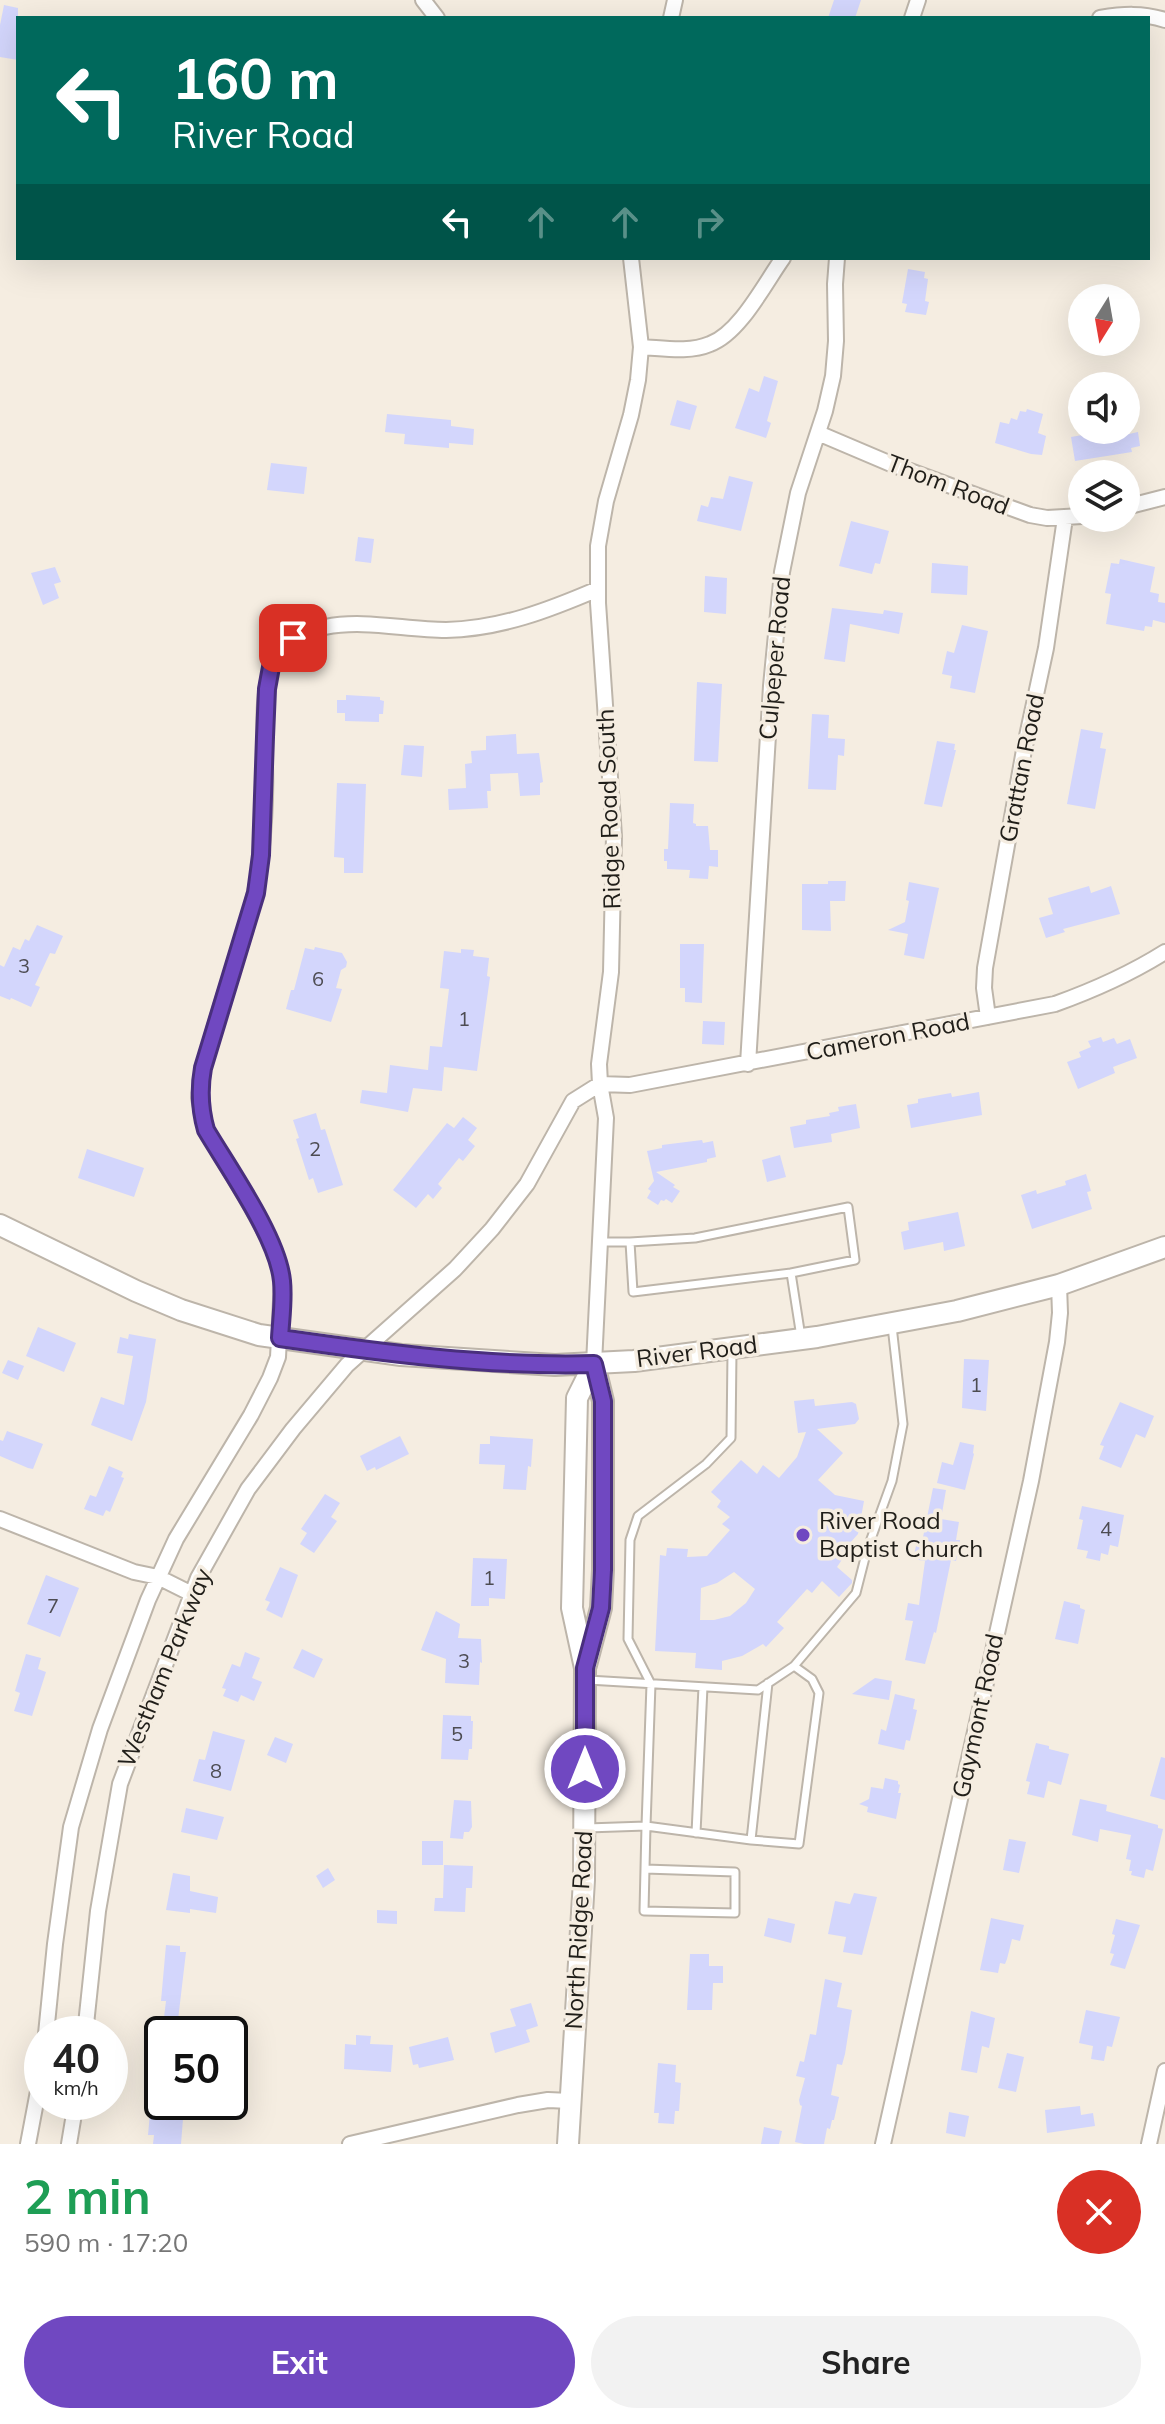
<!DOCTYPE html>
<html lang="en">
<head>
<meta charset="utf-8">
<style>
  :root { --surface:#fff; --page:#f2f2f2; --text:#222; --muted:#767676; --accent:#7048c1 }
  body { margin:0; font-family:Mulish,sans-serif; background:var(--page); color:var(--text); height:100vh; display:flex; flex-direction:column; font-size:30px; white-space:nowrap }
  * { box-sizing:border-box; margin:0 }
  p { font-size:26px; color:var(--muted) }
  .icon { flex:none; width:44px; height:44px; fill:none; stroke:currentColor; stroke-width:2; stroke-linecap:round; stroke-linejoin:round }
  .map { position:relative; height:2144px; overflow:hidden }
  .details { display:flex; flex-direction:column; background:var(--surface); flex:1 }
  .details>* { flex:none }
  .guide { position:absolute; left:16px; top:16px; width:1134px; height:244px; border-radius:0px; box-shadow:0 8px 32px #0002; background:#00695c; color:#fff; overflow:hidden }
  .needle { width:52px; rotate:191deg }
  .tools { position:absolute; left:1068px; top:284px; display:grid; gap:16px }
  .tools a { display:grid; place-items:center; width:72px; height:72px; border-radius:50%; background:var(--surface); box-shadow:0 8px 32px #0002; font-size:40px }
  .speed { position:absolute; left:24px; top:2016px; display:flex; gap:16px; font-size:40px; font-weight:700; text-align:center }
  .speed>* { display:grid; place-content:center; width:104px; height:104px; border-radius:50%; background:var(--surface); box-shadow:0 8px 32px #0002; line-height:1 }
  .speed small { font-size:20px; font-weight:400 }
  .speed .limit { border:4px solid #111; border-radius:12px; background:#fff; color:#111 }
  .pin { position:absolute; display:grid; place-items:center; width:68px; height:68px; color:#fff; margin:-34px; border-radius:16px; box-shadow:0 4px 12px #0006 }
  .me { position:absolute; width:88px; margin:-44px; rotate:0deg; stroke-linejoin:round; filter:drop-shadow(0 0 6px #0008) }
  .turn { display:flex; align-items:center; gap:28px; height:168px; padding:0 24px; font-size:36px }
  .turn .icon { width:104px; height:104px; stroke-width:2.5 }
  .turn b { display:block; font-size:56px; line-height:68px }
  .lanes { display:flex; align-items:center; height:76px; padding:0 24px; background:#0003; justify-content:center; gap:40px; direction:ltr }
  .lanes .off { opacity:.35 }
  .round { display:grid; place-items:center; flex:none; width:84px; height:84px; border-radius:42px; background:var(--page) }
  .overview { display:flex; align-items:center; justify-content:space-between; height:136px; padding:0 24px }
  h1 { font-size:48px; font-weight:700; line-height:60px; color:#1e9e55 }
  .cta { display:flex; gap:16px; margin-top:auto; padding:16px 24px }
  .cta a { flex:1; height:92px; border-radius:48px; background:var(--accent); color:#fff; font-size:32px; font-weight:700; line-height:92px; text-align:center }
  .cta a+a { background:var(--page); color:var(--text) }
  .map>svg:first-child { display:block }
</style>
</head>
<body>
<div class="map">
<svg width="1165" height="2144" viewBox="0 0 1165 2144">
  <rect width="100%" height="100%" fill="#f5ede1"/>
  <!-- building -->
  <path fill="#d3d6fc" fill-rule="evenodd" d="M834,0h27l-6,18h-27z
    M4,5l14,3v52l-18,-3v-32z
    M908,269l17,3 -1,6 4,1 -3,22 4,1 -3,13 -21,-3 2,-8 -5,-1z
    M764,376l14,5 -11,40 4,2 -5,15 -31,-10 14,-40 10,4z
    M677,400l20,6 -7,24 -20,-5z
    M1027,409l16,5 -5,19 8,3 -4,19 -11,-1 -36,-11 5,-21 9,2 2,-6 6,2 3,-9 6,1z
    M387,414l64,6v6l23,3 -1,16 -24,-2v5l-45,-4 1,-10 -20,-2z
    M1111,430h17l1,4 9,-2 2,14 -9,2 1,4 -57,9 -4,-24z
    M271,463l36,4 -3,27 -37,-4z
    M729,476l24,6 -12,49 -44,-10 4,-16 7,2 3,-10 12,2z
    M851,521l38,10 -9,33 -5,-1 -3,11 -33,-8z
    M358,537l16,2 -3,24 -16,-2z
    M1120,559l35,8 -5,25 9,2 -1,8 7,1v20l-12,-3 -1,7 -7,-1 -1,5 -38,-7 5,-30 -6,-1 6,-30 8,1z
    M932,563l36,3 -1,29 -36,-2z
    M55,567l6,15 -7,2 5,14 -16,7 -12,-32z
    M705,576l22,2 -1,36 -22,-2z
    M832,608l51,6 1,-4 19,3 -4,21 -49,-10 -5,38 -21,-3z
    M962,625l26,6 -13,62 -25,-5 2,-12 -10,-2 5,-23 7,2z
    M697,682l25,2 -4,78 -24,-1z
    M346,695l34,2v3l4,1 -1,13h-4v8l-34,-1v-8h-8v-13h9z
    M812,714l17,1 -1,23 17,1 -1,17 -6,-1 -2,35 -28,-1z
    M1081,729l22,4 -3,15 6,1 -11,60 -28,-5z
    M516,734l1,20 22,-1 4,29 -3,1v12l-20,1 -2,-23 -28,1 1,17h-4l1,17 -39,2 -1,-21 18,-1 -1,-24 7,-1 -1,-12 15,-1v-14z
    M937,741l18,3 -1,6h2l-14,57 -18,-3z
    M404,745l20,1 -2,31 -21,-2z
    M337,783l29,1 -3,89h-19v-15l-10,-1z
    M670,803l24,1 -1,19 3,1v2h12l2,24h8v17l-9,-1 -1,13 -19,-1 1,-8 -23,-1v-8h-3v-12h4z
    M828,881h18l-1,20h-15l1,30 -29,-1v-46h26z
    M909,882l30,6 -15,71 -20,-4 4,-21 -20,-4 17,-8 4,-21 -3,-1z
    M1089,886l2,7 20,-7 9,28 -57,15 2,3 -19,6 -7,-20 14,-4 -5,-16z
    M37,925l26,11 -8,18 -5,-1 -15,32 5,2 -9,20 -20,-9 -1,2 -10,-4v-31l4,2 9,-20 7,3 5,-11 4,2z
    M680,944h24l-2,59 -17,-1v-14h-5z
    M315,947l27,6 5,9 -1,5 -5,3 -5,18 6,1 -11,33 -45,-13 5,-19h3l11,-42 9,2z
    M461,949l13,1 -1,6 16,2 -2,18 3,1 -13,94 -33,-4 -2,24 -29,-3 -5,24 -48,-9 2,-13 25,3 3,-28 38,5 2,-24 12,1 7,-58 -9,-1 4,-37 17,2z
    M703,1021l22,1 -1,23 -22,-1z
    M1101,1037l2,5 11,-4 3,6 13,-5 7,19 -24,9 2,6 -37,16 -11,-27 14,-5 -2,-5 12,-5 -3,-6z
    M979,1092l3,23 -71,13 -4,-23 11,-2v-4l33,-6 1,4z
    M856,1104l4,24 -29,6 1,8 -38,6 -4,-21 16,-3v-4l24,-4 -1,-3 10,-2 -1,-4z
    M316,1113l5,17 4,-1 18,56 -25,8 -5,-15 -4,2 -13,-41 3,-1 -6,-18z
    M463,1117l14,11 -9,12 7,6 -12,15 -4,-3 -21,26 4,4 -9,11 -5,-5 -12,14 -23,-18 54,-67 7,5z
    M702,1140l1,3 10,-2 3,16 -9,2v3l-51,10 19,13 -2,2 7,4 -8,12 -6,-4 -2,2 -3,-1 -3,5 -11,-7 4,-7 -3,-2 6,-8 -7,-30 15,-3v-3z
    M87,1149l57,19 -10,29 -56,-19z
    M780,1155l6,22 -19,5 -5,-22z
    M1086,1174l5,17 -4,1 5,17 -60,20 -11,-34 15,-5 1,4 29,-9 -1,-4z
    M958,1212l7,34 -21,5 -1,-9 -39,8 -3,-18 8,-2 -1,-8z
    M38,1327l38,16 -12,29 -38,-16z
    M129,1334l27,5 -10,63 -14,39 -41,-16 10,-28 23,8 9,-49 -16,-3 3,-16 8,2z
    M964,1359l25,1 -3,51 -24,-3z
    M8,1360l16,6 -6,14 -16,-7z
    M814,1399l1,7 37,-4 4,2 3,15 -4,5 -38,5 26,24 -25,27 17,15 29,6 -6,33 -16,18 3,3 -8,12 15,13v3l-13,14 -17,-16 -10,12 -5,-4 -30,33 7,6 -18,19 -3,-3 -21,12 -20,5v9l-27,-2 1,-15 -41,-2 5,-96 6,1 1,-8 21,1 -1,8 20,-1 23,-26 -8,-6 8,-7 -13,-10 4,-6 -10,-9 30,-32 16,14 6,-9 16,13 18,-21 9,-25 -8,1 -4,-32zM734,1572l21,17 -9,14 -16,13 -16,4h-14l1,-32 16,-5z
    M1120,1402l34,14 -9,22 -9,-4 -15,34 -22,-9 5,-13 -4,-1z
    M7,1431l36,13 -10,25 -5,-1 -28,-12v-16l3,1z
    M400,1436l9,18 -33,16 -1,-3 -8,4 -7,-15z
    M490,1436l43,3 -2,28 -3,-1 -2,24 -23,-1 2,-24 -26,-1 1,-20h10z
    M960,1442l14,3 -1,8 1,1 -9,36 -28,-7 5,-21 11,3z
    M109,1466l14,6 -2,5 3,1 -14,34 -4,-2 -3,6 -19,-7 6,-14 6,2z
    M933,1488l13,2 -5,29 18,3 -3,18h4l-4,21 -5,-1 -15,73 -2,-1 -9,32 -20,-4 8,-39 -8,-1 3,-17 11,2 6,-44 -12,-2 3,-13 5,1z
    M325,1494l15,9 -9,14 6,4 -23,32 -14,-9 7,-11 -6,-4z
    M1082,1506l42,9 -6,32 -8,-2 -2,10 -7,-2 -1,8 -14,-3 2,-7 -11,-2 6,-29 -4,-1z
    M473,1558l34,1 -2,40 -16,-1v8h-18z
    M280,1567l18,8 -16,43 -16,-8 4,-8 -5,-2z
    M46,1575l33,13 -19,49 -33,-13z
    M1064,1601l16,4v3l5,2 -7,34 -23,-5z
    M436,1611l24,13 -2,14 23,1 1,24 -2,-1 -1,23 -34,-2 1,-24 -25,-9z
    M302,1649l21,10 -9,19 -21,-10z
    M245,1652l15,6 -8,20 10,4 -8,19 -13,-6 -3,7 -15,-6 3,-7 -4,-1 10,-24 8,3z
    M26,1654l15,4 -3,11 8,3 -14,44 -18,-5 6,-18 -5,-2z
    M875,1678l17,3 -3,19 -37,-6z
    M895,1694l20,5 -2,10 4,1 -7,31 -4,-1 -2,10 -26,-6 3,-15 5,2z
    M443,1715l28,1v5h2l-1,28h-3l-1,11 -27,-1z
    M213,1731l32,9 -14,51 -38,-10 6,-22 6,1z
    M275,1737l18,7 -7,19 -19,-8z
    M1036,1743l13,3v3l20,5 -8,31 -13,-4 -4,17 -17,-4 3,-12 -4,-1z
    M1161,1757l4,1v42l-15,-4z
    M885,1778l13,3v3l2,1 -2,8h3l-5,26 -29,-7 1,-5 -9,-3 10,-5 2,-12 12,2z
    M1080,1799l27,6 -1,6 52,14v3l5,1 -10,42 -7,-2 -2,9 -13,-3 1,-4h-3l2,-11 -5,-1 5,-24 -31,-6 -2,13 -26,-7z
    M454,1800l17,1 1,26 -3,5h-5l-1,7 -13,-1z
    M186,1808l38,9 -7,23 -36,-8z
    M1009,1839l17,3 -7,31 -16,-3z
    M422,1841h21v24h-21z
    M444,1865l29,1 -1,22h-6l-1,24 -31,-1 1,-13h8z
    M328,1868l7,12 -12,8 -7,-12z
    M173,1873l17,3v15l28,6 -2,16 -26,-4v4l-24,-3z
    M854,1893l23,4 -15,58 -19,-3 3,-15 -18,-3 7,-33 15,3z
    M377,1910l20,1v13l-20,-1z
    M768,1918l27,6 -4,19 -27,-7z
    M991,1918l33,7 -4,16 -8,-2 -5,20 -2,5 -5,-1 -2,10 -18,-3z
    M1116,1919l24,6 -15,44 -15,-4 4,-11 -4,-1 5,-18 -3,-1z
    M166,1945l14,1v6h6l-8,68h2l-1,14h-17l4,-33h-5z
    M690,1954h19v12h14v17h-10l-1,27h-25z
    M825,1979l17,4 -5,24 15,3 -7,44 -3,11 -5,-1 -6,31 8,2 -5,23h-2l-2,9 -3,-1 -3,16h-20l-9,-2 7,-36 -2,-1 -1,-5 6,-22 -9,-2 4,-15 4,1 6,-28 6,1z
    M531,2003l7,23 -12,4 4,12 -35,11 -5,-20 26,-7 -6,-17z
    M1086,2010l34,7 -8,30 -5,-1 -3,15 -13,-2 2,-13 -14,-3z
    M971,2011l24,7 -6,30 -7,-2 -5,27 -16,-3z
    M356,2035l15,1 -1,8 23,1 -2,27 -47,-3 1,-25 11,1z
    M448,2037l6,23 -35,8 -1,-4 -5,1 -4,-18z
    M1007,2053l17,4 -8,35 -18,-4z
    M658,2063l18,2 -1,17 6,1 -2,28h-4l-1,13 -16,-1 1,-10h-5z
    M151,2102h19l-2,14 15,3 -2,25h-28l1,-9h-6z
    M1080,2106l1,9 12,-2 2,13 -48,7 -2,-23z
    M949,2112l20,4 -4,21 -19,-4z
    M764,2127l18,4 -3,13h-18z"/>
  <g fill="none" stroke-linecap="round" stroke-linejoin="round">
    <defs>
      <path id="lane" d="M600,1242h30l3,50 158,-19 10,64
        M630,1242l65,-4 153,-31 7,53 -64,13
        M588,1680l170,10 36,-24 62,-73 11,-43 25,-69 11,-57 -11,-98
        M587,1828l59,-2 5,-142 -23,-45 2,-99 8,-24 68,-52 25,-26 1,-86
        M696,1833l7,-146
        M751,1840l48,4 20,-151 -7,-14 -18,-13
        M645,1869l90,3v41l-91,-2 2,-85 105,14 17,-157"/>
      <path id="street" d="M423,0l14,18
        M671,18l4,-18
        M912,18l6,-18
        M1100,18c24,-4 42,-5 65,2
        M641,347c22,1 48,6 69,-3 30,-11 55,-61 73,-86
        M818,433l73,31 139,51 17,3 35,-2
        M1126,507l39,-10
        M988,1017l-4,-29 1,-20 39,-218 22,-102 19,-130
        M748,1064l23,-378 11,-114 16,-79 27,-82 8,-35 3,-35 -1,-57 2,-26
        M594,1364l12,-246 -6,-34 -1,-20 12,-92 3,-136 -16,-233v-57l8,-45 25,-86 7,-35 3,-33 -10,-89
        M0,1519l134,53 24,5 34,17
        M46,2034l9,-90 16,-117 29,-98 48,-129 28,-61 75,-124 19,-37 8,-21 4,-75 -4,-21 -7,-18 -20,-37 -45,-76 -7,-32 4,-30c8,-27 15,-54 24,-81 14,-43 29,-85 34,-130 3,-29 5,-61 4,-91 0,-29 -4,-75 8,-102 9,-22 29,-33 52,-37 39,-8 81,3 121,3 54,-1 103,-20 152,-41
        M85,2034l13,-123 22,-127 78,-206 50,-89 45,-60 54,-64 108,-96 37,-40 35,-45 46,-83 27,-17 30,1 425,-81c39,-14 75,-30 110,-52
        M28,2144l14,-74
        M69,2144l7,-42
        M350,2144l168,-39 30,-5 22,1
        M883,2144l148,-663 26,-139 3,-29 -1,-28
        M1149,2144l16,-73"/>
      <path id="secondary" d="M0,1225l136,66 45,19 78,25 142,20 154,10 79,-4 183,-24 140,-26 102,-26 106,-38
        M586,1665l15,-57 2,-38v-169l-9,-37
        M568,2144l16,-264 1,-212 -13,-60 5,-210 17,-34"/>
    </defs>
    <!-- lane casing -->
    <use href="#lane" stroke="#bdb5aa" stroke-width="11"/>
    <!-- street casing -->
    <use href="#street" stroke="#bdb5aa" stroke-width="18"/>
    <!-- secondary casing -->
    <use href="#secondary" stroke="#bdb5aa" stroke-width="24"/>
    <!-- lane -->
    <use href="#lane" stroke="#fff" stroke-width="7"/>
    <!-- street -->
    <use href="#street" stroke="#fff" stroke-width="14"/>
    <!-- secondary -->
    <use href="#secondary" stroke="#fff" stroke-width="20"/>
  </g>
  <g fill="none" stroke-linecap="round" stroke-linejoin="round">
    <defs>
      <path id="route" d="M293,638l-15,16 -7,13 -4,22 -2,48 -4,118 -5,38 -53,175c-4,22 -3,41 3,62 23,39 72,108 76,151 2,19 -1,39 -2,57 104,15 209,29 314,26l9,37v169l-2,38 -16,60v101"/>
    </defs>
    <!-- route casing -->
    <use href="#route" stroke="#492f7d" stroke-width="20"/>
    <!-- route -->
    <use href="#route" stroke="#7048c1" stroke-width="14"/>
  </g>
  <!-- markers -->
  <circle fill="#7048c1" stroke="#f5ede1" stroke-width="3" cx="803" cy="1535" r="8"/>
  <g text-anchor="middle" stroke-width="7" stroke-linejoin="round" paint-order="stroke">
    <!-- number labels -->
    <g font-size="20" fill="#4d4c52">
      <text x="24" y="973">3</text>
      <text x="318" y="986">6</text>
      <text x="464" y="1026">1</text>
      <text x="315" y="1156">2</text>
      <text x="976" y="1392">1</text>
      <text x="1106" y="1536">4</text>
      <text x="489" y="1585">1</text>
      <text x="53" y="1613">7</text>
      <text x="464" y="1668">3</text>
      <text x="457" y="1741">5</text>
      <text x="216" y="1778">8</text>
    </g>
    <!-- street labels -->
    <g font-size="24" fill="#201e19" stroke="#f5ede1">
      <text transform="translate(948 485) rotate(21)" y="8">Thom Road</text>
      <text transform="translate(775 658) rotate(-85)" y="8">Culpeper Road</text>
      <text transform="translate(1022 768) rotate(-79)" y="8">Grattan Road</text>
      <text transform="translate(609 809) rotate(-92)" y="8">Ridge Road South</text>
      <text transform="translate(888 1037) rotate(-11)" y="8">Cameron Road</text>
      <text transform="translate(697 1352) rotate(-7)" y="8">River Road</text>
      <text transform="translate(165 1668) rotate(-68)" y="8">Westham Parkway</text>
      <text transform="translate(978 1716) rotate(-78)" y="8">Gaymont Road</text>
      <text transform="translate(579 1930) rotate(-87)" y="8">North Ridge Road</text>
    </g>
    <!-- poi labels -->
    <g font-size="24" fill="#201e19" stroke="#f5ede1" text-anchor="start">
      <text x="819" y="1529">River Road<tspan x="819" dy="28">Baptist Church</tspan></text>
    </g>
  </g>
</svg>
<div class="tools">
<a><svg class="needle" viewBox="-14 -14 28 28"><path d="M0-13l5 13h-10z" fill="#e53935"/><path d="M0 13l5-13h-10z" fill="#767676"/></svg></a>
<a><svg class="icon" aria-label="sound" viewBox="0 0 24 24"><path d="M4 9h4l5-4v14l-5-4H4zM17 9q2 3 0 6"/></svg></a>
<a><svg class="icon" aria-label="layers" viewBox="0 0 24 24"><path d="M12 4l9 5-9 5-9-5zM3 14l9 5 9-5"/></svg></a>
</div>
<div class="speed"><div>40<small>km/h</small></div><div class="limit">50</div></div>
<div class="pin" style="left:293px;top:638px;background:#d93025"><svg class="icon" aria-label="arrive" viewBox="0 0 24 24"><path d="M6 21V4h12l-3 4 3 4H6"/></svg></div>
<svg class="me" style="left:585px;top:1769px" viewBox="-20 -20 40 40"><circle r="17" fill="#7048c1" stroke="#fff" stroke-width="3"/><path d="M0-11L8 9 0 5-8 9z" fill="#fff"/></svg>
<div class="guide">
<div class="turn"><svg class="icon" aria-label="left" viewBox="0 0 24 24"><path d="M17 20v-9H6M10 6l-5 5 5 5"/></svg><div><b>160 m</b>River Road</div></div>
<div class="lanes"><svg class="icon" aria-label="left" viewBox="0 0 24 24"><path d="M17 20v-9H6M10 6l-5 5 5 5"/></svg><svg class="icon off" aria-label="ahead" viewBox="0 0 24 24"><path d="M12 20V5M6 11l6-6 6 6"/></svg><svg class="icon off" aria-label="ahead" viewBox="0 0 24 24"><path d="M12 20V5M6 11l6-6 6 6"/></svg><svg class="icon off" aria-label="right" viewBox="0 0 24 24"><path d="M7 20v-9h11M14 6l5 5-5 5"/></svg></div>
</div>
</div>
<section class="details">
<div class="overview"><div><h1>2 min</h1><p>590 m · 17:20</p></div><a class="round" style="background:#d93025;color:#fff"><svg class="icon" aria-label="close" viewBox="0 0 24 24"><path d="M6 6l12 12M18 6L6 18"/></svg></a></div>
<div class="cta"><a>Exit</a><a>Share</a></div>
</section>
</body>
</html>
